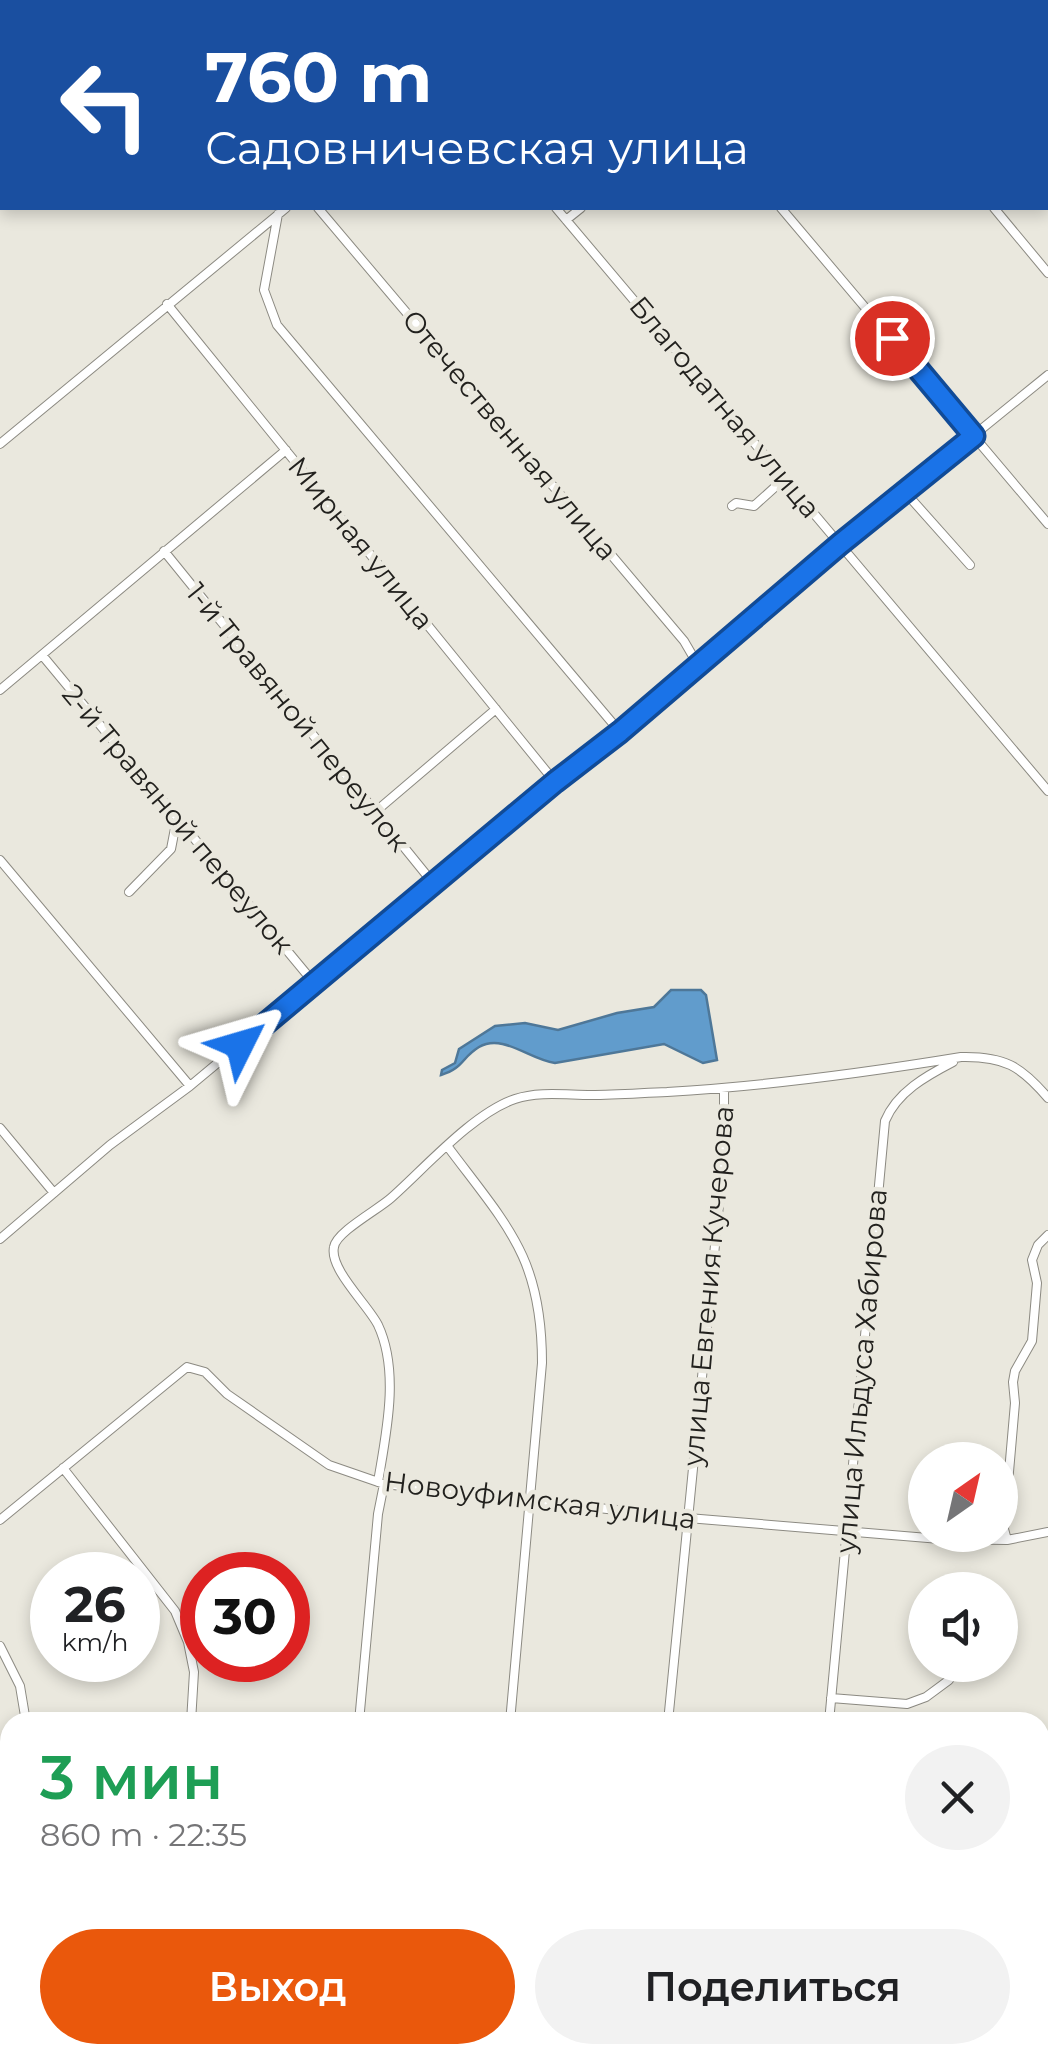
<!DOCTYPE html>
<html lang="ru">
<head>
<meta charset="utf-8">
<style>
  :root { --surface:#fff; --page:#f2f2f2; --text:#202124; --muted:#757577; --accent:#ea580c }
  body { margin:0; font-family:Montserrat,sans-serif; background:var(--page); color:var(--text); height:100vh; display:flex; flex-direction:column; font-size:38px; white-space:nowrap }
  * { box-sizing:border-box; margin:0 }
  p { font-size:32px; color:var(--muted) }
  .icon { flex:none; width:55px; height:55px; fill:none; stroke:currentColor; stroke-width:2; stroke-linecap:round; stroke-linejoin:round }
  .map { position:relative; flex:1; overflow:hidden }
  .sheet { position:absolute; left:0px; top:1712px; width:1050px; height:352px; display:flex; flex-direction:column; background:var(--surface); border-radius:30px 30px 0 0; box-shadow:0 5px 15px #0003 }
  .sheet>* { flex:none }
  .hud { position:absolute; left:0px; top:0px; width:1050px; height:210px; box-shadow:0 5px 15px #0003; background:#1a4fa0; color:#fff; overflow:hidden }
  .needle { width:65px; rotate:34deg }
  .tools { position:absolute; left:908px; top:1442px; display:grid; gap:20px }
  .tools a { display:grid; place-items:center; width:110px; height:110px; border-radius:50%; background:var(--surface); box-shadow:0 5px 15px #0003; font-size:50px }
  .speed { position:absolute; left:30px; top:1552px; display:flex; gap:20px; font-size:50px; font-weight:700; text-align:center }
  .speed>* { display:grid; place-content:center; width:130px; height:130px; border-radius:50%; background:var(--surface); box-shadow:0 5px 15px #0003; line-height:1 }
  .speed small { font-size:25px; font-weight:400 }
  .speed .limit { border:15px solid #d22; background:#fff; color:#111 }
  .pin { position:absolute; display:grid; place-items:center; width:85px; height:85px; color:#fff; margin:-42px; border:5px solid #fff; border-radius:50%; box-shadow:0 2px 10px #0007 }
  .me { position:absolute; width:110px; margin:-55px; rotate:50deg; stroke-linejoin:round; filter:drop-shadow(0 0 8px #0008) }
  .turn { display:flex; align-items:center; gap:35px; height:210px; padding:0 40px; font-size:45px }
  .turn .icon { width:130px; height:130px; stroke-width:2.5 }
  .turn b { display:block; font-size:70px; line-height:85px }
  .round { display:grid; place-items:center; flex:none; width:105px; height:105px; border-radius:52px; background:var(--page) }
  .head { display:flex; align-items:center; justify-content:space-between; height:170px; padding:0 40px }
  h1 { font-size:60px; font-weight:600; line-height:75px; color:#1e9e55 }
  .cta { display:flex; gap:20px; margin-top:auto; padding:20px 40px }
  .cta a { flex:1; height:115px; border-radius:60px; background:var(--accent); color:#fff; font-size:40px; font-weight:600; line-height:115px; text-align:center }
  .cta a+a { background:var(--page); color:var(--text) }
  .map>svg:first-child { display:block }
</style>
</head>
<body>
<div class="map">
<svg width="1048" height="2063" viewBox="0 0 1048 2063">
  <rect width="100%" height="100%" fill="#eae8de"/>
  <!-- water -->
  <path fill="#619ccc" stroke="#4e7798" stroke-width="2.5" d="M671,990h30l5,5 11,65 -14,3 -39,-19 -109,19c-25,-3 -52,-30 -76,-16 -18,11 -15,21 -38,28l1,-5 13,-7 4,-14 36,-23 30,-3 33,7 59,-17 37,-6z"/>
  <g fill="none" stroke-linecap="round" stroke-linejoin="round">
    <defs>
      <path id="street" d="M611,0l2,2
        M1031,0l2,2
        M535,2l3,-2
        M677,2l3,-2
        M825,2l3,-2
        M1048,20v1
        M318,208l366,433 14,24
        M556,208l492,583
        M781,208l267,316
        M994,208l54,65
        M278,214l-14,76 13,35 343,407
        M566,220l15,-12
        M167,304l388,478
        M0,444l286,-236
        M905,492l65,73
        M732,506l4,-3 18,3 31,-28
        M164,551l269,332
        M42,655l272,328
        M0,690l286,-240
        M375,812l121,-103
        M0,860l190,226
        M129,892l42,-43 6,-31
        M0,1128l54,65
        M448,1147c60,80 94,111 94,216l-32,359
        M0,1239l110,-94 80,-59 365,-304 65,-50 220,-188 208,-169
        M63,1468l112,143 13,31 6,30 -3,50
        M378,1482c8,-48 22,-110 0,-157 -10,-20 -49,-56 -44,-78 2,-15 45,-38 57,-49 33,-29 82,-85 124,-99 24,-8 51,-4 76,-4 25,0 50,-2 76,-3 98,-6 197,-19 294,-35 43,-1 60,9 87,41
        M0,1520l187,-153 18,5 22,22 102,71 55,19 304,34 252,21 67,1 41,-8
        M1007,1540l-3,-11 11,-126 -2,-21 2,-11 17,-30 5,-58 -5,-23 6,-15 10,-10
        M0,1646l20,40 6,36
        M831,1698l76,6 19,-7 23,-17
        M359,1722l19,-208 6,-30
        M668,1722l56,-568v-66
        M829,1722l56,-601c12,-29 41,-45 68,-59
        M0,1923l10,-13"/>
    </defs>
    <!-- street casing -->
    <use href="#street" stroke="#8c8a82" stroke-width="10"/>
    <!-- street -->
    <use href="#street" stroke="#fff" stroke-width="8"/>
  </g>
  <g fill="none" stroke-linecap="round" stroke-linejoin="round">
    <defs>
      <path id="route" d="M240,1045l315,-263 65,-50 220,-188 134,-108 -82,-98"/>
    </defs>
    <!-- route casing -->
    <use href="#route" stroke="#114b97" stroke-width="25"/>
    <!-- route -->
    <use href="#route" stroke="#1a73e8" stroke-width="18"/>
  </g>
  <g text-anchor="middle" stroke-width="9" stroke-linejoin="round" paint-order="stroke">
    <!-- street labels -->
    <g font-size="28" fill="#22211e" stroke="#eae8de">
      <text transform="translate(725 407) rotate(50)" y="10">Благодатная улица</text>
      <text transform="translate(510 435) rotate(50)" y="10">Отечественная улица</text>
      <text transform="translate(361 543) rotate(51)" y="10">Мирная улица</text>
      <text transform="translate(298 717) rotate(51)" y="10">1-й Травяной переулок</text>
      <text transform="translate(178 819) rotate(50)" y="10">2-й Травяной переулок</text>
      <text transform="translate(708 1286) rotate(-85)" y="10">улица Евгения Кучерова</text>
      <text transform="translate(861 1371) rotate(-85)" y="10">улица Ильдуса Хабирова</text>
      <text transform="translate(540 1500) rotate(7)" y="10">Новоуфимская улица</text>
    </g>
  </g>
</svg>
<div class="tools">
<a><svg class="needle" viewBox="-14 -14 28 28"><path d="M0-13l5 13h-10z" fill="#e53935"/><path d="M0 13l5-13h-10z" fill="#757577"/></svg></a>
<a><svg class="icon" aria-label="sound" viewBox="0 0 24 24"><path d="M4 9h4l5-4v14l-5-4H4zM17 9q2 3 0 6"/></svg></a>
</div>
<div class="speed"><div>26<small>km/h</small></div><div class="limit">30</div></div>
<div class="pin" style="left:892px;top:338px;background:#d93025"><svg class="icon" aria-label="arrive" viewBox="0 0 24 24"><path d="M6 21V4h12l-3 4 3 4H6"/></svg></div>
<svg class="me" style="left:240px;top:1045px" viewBox="-20 -20 40 40"><path d="M0-17L14 15 0 8-14 15z" fill="#1a73e8" stroke="#fff" stroke-width="4"/></svg>
<div class="hud">
<div class="turn"><svg class="icon" aria-label="left" viewBox="0 0 24 24"><path d="M17 20v-9H6M10 6l-5 5 5 5"/></svg><div><b>760 m</b>Садовничевская улица</div></div>
</div>
<section class="sheet">
<div class="head"><div><h1>3 мин</h1><p>860 m · 22:35</p></div><a class="round"><svg class="icon" aria-label="close" viewBox="0 0 24 24"><path d="M6 6l12 12M18 6L6 18"/></svg></a></div>
<div class="cta"><a>Выход</a><a>Поделиться</a></div>
</section>
</div>
</body>
</html>
